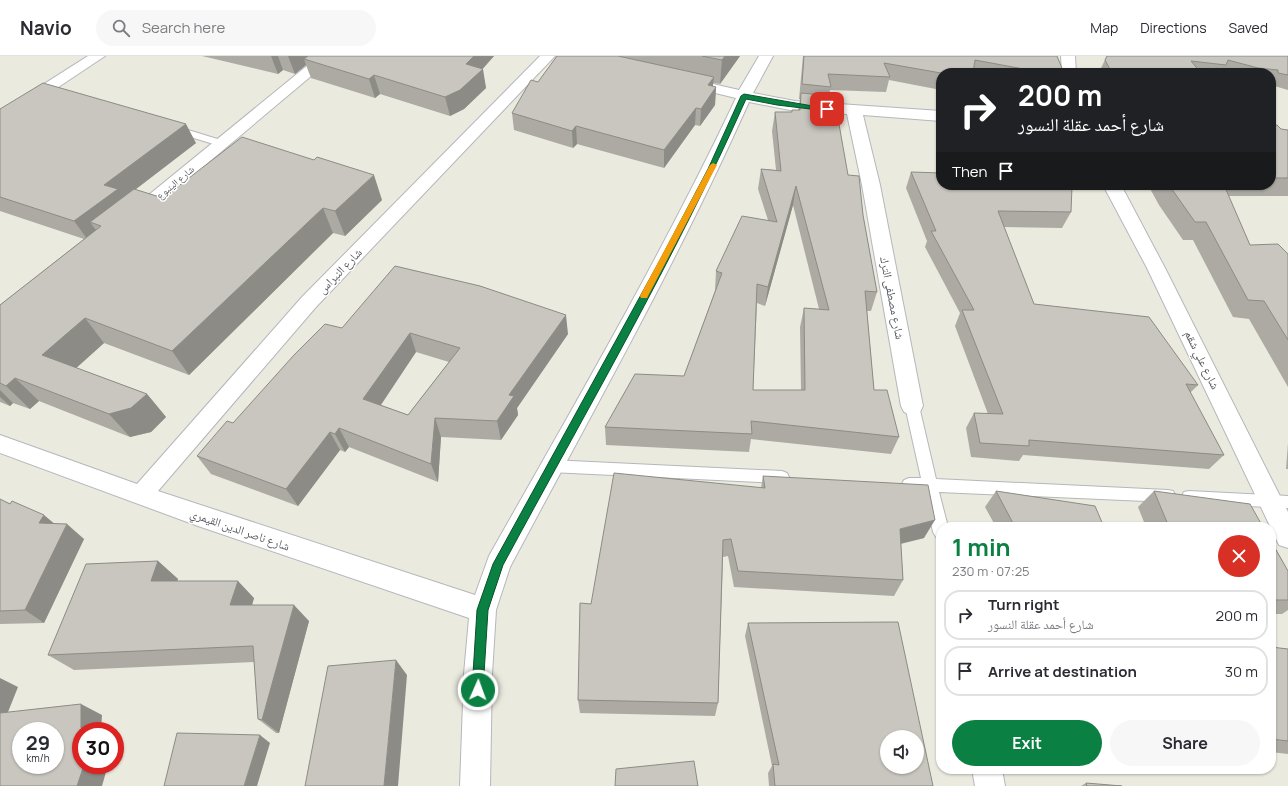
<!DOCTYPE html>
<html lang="en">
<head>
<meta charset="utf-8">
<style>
  :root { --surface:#fff; --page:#f7f7f7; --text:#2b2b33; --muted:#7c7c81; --line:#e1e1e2; --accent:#0b8043 }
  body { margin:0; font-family:Manrope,"Noto Naskh Arabic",sans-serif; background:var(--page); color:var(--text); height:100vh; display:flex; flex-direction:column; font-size:15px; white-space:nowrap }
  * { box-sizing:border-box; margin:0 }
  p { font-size:13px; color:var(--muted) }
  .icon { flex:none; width:22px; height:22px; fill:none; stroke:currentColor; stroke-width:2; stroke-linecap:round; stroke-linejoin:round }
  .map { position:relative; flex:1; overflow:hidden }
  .details { position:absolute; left:936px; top:466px; width:340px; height:252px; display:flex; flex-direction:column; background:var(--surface); border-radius:16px; box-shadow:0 1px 3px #0004 }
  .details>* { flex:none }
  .top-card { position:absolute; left:936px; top:12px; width:340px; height:122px; border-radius:16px; box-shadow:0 1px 3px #0004; background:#202124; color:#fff; overflow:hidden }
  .buttons { position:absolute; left:880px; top:674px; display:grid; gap:8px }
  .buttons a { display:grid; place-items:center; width:44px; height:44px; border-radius:50%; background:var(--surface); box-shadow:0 1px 3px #0004; font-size:20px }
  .speed { position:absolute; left:12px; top:666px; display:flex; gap:8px; font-size:20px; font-weight:700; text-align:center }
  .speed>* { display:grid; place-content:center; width:52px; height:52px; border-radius:50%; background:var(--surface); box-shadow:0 1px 3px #0004; line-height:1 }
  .speed small { font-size:10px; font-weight:400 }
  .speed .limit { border:6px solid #d22; background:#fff; color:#111 }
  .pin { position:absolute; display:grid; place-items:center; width:34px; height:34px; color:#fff; margin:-17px; border-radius:8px; box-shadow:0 2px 6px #0006 }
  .me { position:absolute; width:44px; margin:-22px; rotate:2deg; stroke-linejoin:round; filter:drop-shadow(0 0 3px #0008) }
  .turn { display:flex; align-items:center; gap:14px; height:84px; padding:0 16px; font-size:18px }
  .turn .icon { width:52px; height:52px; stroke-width:2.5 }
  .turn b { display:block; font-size:28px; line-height:34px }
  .then { display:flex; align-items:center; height:38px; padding:0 16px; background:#0003; gap:8px; font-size:15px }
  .round { display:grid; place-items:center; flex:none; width:42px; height:42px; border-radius:21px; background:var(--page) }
  .overview { display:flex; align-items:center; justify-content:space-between; height:68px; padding:0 16px }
  h1 { font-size:24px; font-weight:700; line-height:30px; color:var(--accent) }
  .action { display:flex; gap:8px; margin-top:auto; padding:8px 16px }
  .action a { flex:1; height:46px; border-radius:24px; background:var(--accent); color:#fff; font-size:16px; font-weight:700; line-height:46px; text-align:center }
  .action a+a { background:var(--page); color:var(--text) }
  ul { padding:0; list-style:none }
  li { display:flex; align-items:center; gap:12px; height:50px; margin:0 8px 6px; padding:0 8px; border:2px solid var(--line); border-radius:16px }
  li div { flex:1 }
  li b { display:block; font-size:15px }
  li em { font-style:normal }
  header { display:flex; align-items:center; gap:24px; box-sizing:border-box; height:56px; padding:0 20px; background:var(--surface); border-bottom:1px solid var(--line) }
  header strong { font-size:19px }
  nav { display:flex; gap:22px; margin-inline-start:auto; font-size:14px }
  .search { width:280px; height:36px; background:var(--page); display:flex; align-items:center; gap:10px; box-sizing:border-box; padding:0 14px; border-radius:22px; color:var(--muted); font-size:15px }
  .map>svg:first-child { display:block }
</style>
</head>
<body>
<header>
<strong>Navio</strong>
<div class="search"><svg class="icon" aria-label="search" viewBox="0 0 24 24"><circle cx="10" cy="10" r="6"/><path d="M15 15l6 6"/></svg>Search here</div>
<nav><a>Map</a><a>Directions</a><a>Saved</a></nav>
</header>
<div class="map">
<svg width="1288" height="730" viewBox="0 0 1288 730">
  <rect width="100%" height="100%" fill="#ebeadf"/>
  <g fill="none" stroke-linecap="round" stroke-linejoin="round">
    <defs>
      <path id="lane" d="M175,70l49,15 1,2 -5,3 -49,-15 -1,-2z
        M912,345l5,1 2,4 17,73 232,11 5,1 3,5 -3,5 -5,1 -229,-10 9,35h-7v12l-5,-2 -3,-5 -9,-41 -20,-3 -2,-4 2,-4 5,-2h12l-16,-72 2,-4z
        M550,404l232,11 5,2 2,4 -2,4 -5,2 -232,-11 -5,-2 -2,-4 2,-4z
        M1189,435l99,5v12l-99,-5 -5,-1 -3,-5 3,-5z"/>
      <path id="street" d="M88,0h17l-99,66 -6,2v-12z
        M319,0h16l-194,163 -6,2 -6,-2 -3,-4 3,-4z
        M540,0h15l-239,251 -158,184 317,104 14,-39c85,-151 173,-301 247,-458l-54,-13 -2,-3 2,-3 5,-1 52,12 20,-34h14l-20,37 42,8 146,10v10l-78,-6 17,70 43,221 -3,6 -8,3 -8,-3 -3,-6 -39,-221 -15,-71 -52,-3 -46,-9c-71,159 -157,311 -239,465l-14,43 -4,64 -2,112h-30l4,-112 5,-56 -271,-92 -198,-73v-18l137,49 165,-187z
        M1061,0h14l1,17h-14z
        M1103,129h18l44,83 123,244v36l-9,-3 -132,-277z
        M972,713h30l3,17h-30z"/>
    </defs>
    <!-- lane casing -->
    <use href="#lane" stroke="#b5b7bc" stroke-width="2"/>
    <!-- street casing -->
    <use href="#street" stroke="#b5b7bc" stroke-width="2"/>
    <!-- lane -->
    <use href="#lane" fill="#fff" fill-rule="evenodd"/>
    <!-- street -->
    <use href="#street" fill="#fff" fill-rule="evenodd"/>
  </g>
  <!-- wall -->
  <path fill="#acaaa3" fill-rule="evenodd" d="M202,0h292l-12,13 4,19 -22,21 -14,7 -70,-22 -5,4 -64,-20 -5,-13 -11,9 -12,-4 -5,4z
    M557,0h183l-20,28 -7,-1v4h3l-1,18 -15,21 -5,-1 -31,43 -87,-24 -4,4 -59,-18 -2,-17 26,-31z
    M803,0h254l7,17h-123v17l-52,-10 -3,12 -56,-2 -1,6 19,79 15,40 14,77 -6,19h-4l7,79 25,47 -8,17 -140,-15 -2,13 -143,-7 -1,-18 79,-51 31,-85 1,-20 52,-51 -10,-31 3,-20 15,1 -4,-39 3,-19h16l1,-2h6l2,-11h-1zM793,149l26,104 -15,-1 -4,19 1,63h-48l4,-87 8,3z
    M1107,0h181v34l-17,-5v-12h-172v-1z
    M0,53l196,34 -61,47 28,8 219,2 -37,36 -12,-3 -144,142 -85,-32 -28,25 71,26 19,23 -15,15 -21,5 -91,-36 -9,8 -17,-6 -3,3 -10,-4v-97l84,-66 -84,-28z
    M1271,69l10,4 7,1v66h-60l22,49 38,9v133l-39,-68 -16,-2 -40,-77h-10l-24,-35 -11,-20h123z
    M911,116l85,16 75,24 -9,16 -58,-1 30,77 164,81 -8,8 34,62 -15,14 -186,-14 -4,6 -48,-4 -5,-29 8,-15 14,1 -33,-88 5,-13 -35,-66 2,-6 -21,-53z
    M342,272l226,6 -51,74 1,7 -17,25 -60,-3 -3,45 -89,-35 -4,5 -5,-2 -42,56 -87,-32 -14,-18 36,-33zM416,296l33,10 -41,53 -27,-10z
    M1288,387v26h-2z
    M763,420l161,62 -23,6 2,36 -9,16 -160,-9 -6,-31 -5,1 -5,146 -3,13 -135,-3 -2,-13 13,-96 170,-116z
    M996,435l108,36h-108l-11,-20z
    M1154,435l109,36h-117l-8,-20z
    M0,443l54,25 30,15 -40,84 -44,1z
    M1271,485l17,30v39l-6,4h-11z
    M158,505l20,18 -1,2 77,17 -2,7 57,16 -30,112h-3l-18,-14 -4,-57 -180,8 -26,-15z
    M748,567l185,163h-164l-1,-13 4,-7 -27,-130z
    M1271,591l17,2v105l-17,-2z
    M1086,727l36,3h-41z"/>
  <!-- shaded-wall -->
  <path fill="#8c8b85" d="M271,0h7l5,14 -5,4z
    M288,0h29l-13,3 2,6 -11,9z
    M474,0h20l-14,16 3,-3 3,19 -22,21 -14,7 -5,-19 21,-33z
    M725,0h15l-20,28 2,-24z
    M374,19l6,19 -5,4 -6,-19z
    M714,21l-2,15 4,-5 -1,18 -15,21 1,-17 7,-24z
    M696,52l-1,17 -31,43v-18z
    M186,68l10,19 -72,55 -34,24 8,11 -10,7 -14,-19 30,-36z
    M576,70l1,18 -4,4 -1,-17z
    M374,119l8,25 -37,36 -10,-25z
    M796,130l-3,19 -28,101 3,-19z
    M323,152l10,25 -144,142 -17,-24z
    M566,259l2,19 -51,74 1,7 -17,25 -4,-19 12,-26z
    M85,262l19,25 -40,36 -22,-24z
    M410,277l6,19 -44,66 -9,-19z
    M15,322l24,23 -9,8 -24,-23z
    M0,334l13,13 -3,3 -10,-9z
    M147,338l19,23 -15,15 -21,5 -21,-23z
    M435,362l6,19 -3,45 -7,-18z
    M339,372l10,19 -4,5 -10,-18z
    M330,376l10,18 -42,56 -12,-17z
    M44,459l18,15 -23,-7z
    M935,464l-11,18 -34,8 10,-17z
    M67,468l17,15 -40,84 -19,-13z
    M158,505l20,18 -7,20 -20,-18z
    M238,525l16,17 -7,24 -17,-17z
    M294,549l15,16 -30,112 -17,-13z
    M396,604l11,15 -9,111h-14z
    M0,622l18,9 -16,40 -2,-1z
    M81,648l21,11 -1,16h-14l-6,-3z
    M260,679l10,8 -13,43h-13z
    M84,709h24l-6,21h-25z"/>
  <!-- building -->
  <path fill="#c8c6be" stroke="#8c8b85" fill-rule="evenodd" d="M308,0h166l-8,8 17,5 -23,21 -15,7 -71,-22 -5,4 -65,-20z
    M557,0h61l96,21 -6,8 8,2 -15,22 -5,-1 -32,42 -88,-24 -4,5 -60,-18 19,-33 7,2z
    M702,0h23l-3,4z
    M804,0h253l7,17h-19l-70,-13 -2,13h-32l-57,-10 6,14 -62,-3 3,13 -29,-3z
    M1107,0h181v19l-10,-2v-3l-20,-2 -30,-8 -2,5 -35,-4 10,12h-89l-7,-13z
    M43,27l143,41 -82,61 14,4 -44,32 -74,-24v-88z
    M801,37l33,3 14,79 11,1 4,39 14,77 -12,-1 9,99h13l12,47 -148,-16 1,13 -147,-7 30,-53 49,2 38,-103 -6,-2 26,-55 35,6 -16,-53 20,2 -6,-59h17v-2h8zM796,130l33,124 -25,-2 1,82h-52l4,-106 11,3z
    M1271,69h6l4,4 7,1v48h-17z
    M242,81l72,23 3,-3 57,18 -39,36 -12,-3 -151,143 -87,-33 -43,37 105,39 -16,14 -22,6 -94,-36 -9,8 -6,-3v-78l101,-79 -11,-4 44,-33 29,9z
    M911,116l30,1v12h54l1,3 76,-2 -1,26 -73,-1 36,93 115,13 49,68 -12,-1 38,71 -195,-15v6l-49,-3 -6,-30 29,1 -41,-104h12l-43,-79h5z
    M1169,129h55l26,60 28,-1 10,10v86l-24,-39 -16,-1 -42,-78h-11z
    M395,210l85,20 86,29 -57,80 5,1 -17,25 -62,-3 -4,46 -92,-36 -4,6 -5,-2 -44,57 -89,-33 30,-35 6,2 61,-68 31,-31 17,4zM410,277l50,15 -52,67 -45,-16z
    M614,417l151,15 -2,-12 165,9 7,35 -35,9 3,51 -165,-9 -7,-32 -8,1 -5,163 -140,-3 2,-97 11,1z
    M996,435l99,15 9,21h-89z
    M1154,435l96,13 13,23h-94z
    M0,443l10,5 2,-3 32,14 -5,8 28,1 -42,86 -25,1z
    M1271,485l17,30v29h-17z
    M158,505l-7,20h87l-8,24h64l-32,115 -4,-1 -5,-73 -205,9 38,-91z
    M898,566l35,164h-158l-2,-22 6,1 -31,-142zM887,681h30v30h-30z
    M1271,591l17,2v92l-17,-2z
    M396,604l-12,126h-79l23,-120z
    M81,648v24h14l-1,3h-13v34h3l-7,21h-77v-73zM21,675h34v34h-34z
    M177,677l83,2 -16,51h-80z
    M694,705l4,25h-83l1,-17z
    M1086,727l36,3h-35z"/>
  <!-- route -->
  <path fill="#0b8043" stroke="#07532c" d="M744,38l86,15 -3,2 -50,-6 -31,-6c-71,160 -160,312 -243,466l-15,45 -5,80 -1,4 -4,2 -5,-2 -1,-4 5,-80 16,-46 166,-302 49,-93 33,-73z"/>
  <!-- slow -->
  <path fill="#f59e0b" d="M713,107l4,2 -69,131 -1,2h-6l-1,-2 70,-131z"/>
  <g text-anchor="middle" stroke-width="3" stroke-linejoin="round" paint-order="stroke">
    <!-- far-street labels -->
    <g font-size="10" fill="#585b60" stroke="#fff">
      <text transform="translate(175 126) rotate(-40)" y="4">شارع الينبوع</text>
    </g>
    <!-- street labels -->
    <g font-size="12" fill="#585b60" stroke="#fff">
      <text transform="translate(340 215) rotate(-46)" y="4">شارع النبراس</text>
      <text transform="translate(892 242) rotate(79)" y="4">شارع مصطفى الترك</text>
      <text transform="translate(1202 304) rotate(64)" y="4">شارع علي شقم</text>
      <text transform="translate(240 474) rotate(19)" y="4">شارع ناصر الدين القيمري</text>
    </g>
  </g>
</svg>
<div class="buttons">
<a><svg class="icon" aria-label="sound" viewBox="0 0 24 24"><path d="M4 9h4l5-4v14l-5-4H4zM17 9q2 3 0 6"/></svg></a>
</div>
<div class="speed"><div>29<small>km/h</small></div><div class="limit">30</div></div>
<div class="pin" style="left:827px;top:53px;background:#d93025"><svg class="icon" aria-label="arrive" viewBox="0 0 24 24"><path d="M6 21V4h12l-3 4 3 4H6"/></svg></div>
<svg class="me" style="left:478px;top:634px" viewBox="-20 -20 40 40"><circle r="17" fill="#0b8043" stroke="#fff" stroke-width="3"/><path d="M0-11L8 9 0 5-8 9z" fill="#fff"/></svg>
<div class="top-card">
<div class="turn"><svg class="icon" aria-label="right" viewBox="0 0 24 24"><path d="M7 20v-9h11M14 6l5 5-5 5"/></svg><div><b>200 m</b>شارع أحمد عقلة النسور</div></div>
<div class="then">Then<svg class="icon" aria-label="arrive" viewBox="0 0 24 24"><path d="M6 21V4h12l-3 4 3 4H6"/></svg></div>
</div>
<section class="details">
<div class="overview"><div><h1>1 min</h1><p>230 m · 07:25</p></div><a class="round" style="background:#d93025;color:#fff"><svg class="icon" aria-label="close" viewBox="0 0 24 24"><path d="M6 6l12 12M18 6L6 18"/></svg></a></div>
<ul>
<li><svg class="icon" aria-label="right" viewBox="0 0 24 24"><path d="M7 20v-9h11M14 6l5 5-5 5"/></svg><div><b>Turn right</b><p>شارع أحمد عقلة النسور</p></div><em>200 m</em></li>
<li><svg class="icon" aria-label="arrive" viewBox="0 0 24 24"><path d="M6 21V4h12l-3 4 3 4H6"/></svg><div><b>Arrive at destination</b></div><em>30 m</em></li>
</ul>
<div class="action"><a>Exit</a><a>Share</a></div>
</section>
</div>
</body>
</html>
